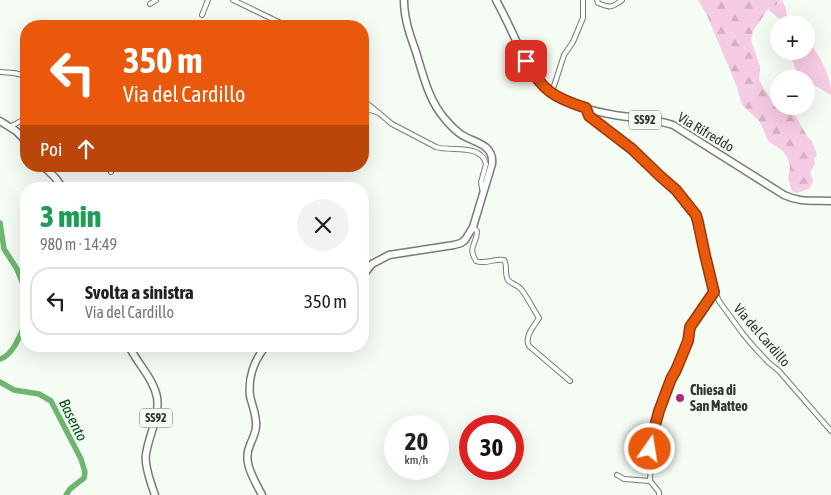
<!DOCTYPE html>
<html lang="it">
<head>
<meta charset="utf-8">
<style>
  :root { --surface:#fff; --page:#f2f2f2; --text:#202124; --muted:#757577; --line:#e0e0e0 }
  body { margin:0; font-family:"Asap Condensed",sans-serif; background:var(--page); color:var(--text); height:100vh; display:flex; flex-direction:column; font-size:19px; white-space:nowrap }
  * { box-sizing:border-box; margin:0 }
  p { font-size:16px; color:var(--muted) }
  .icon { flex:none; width:28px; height:28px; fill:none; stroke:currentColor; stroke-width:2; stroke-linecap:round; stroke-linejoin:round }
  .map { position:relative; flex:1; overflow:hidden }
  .panel { position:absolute; left:20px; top:182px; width:349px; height:170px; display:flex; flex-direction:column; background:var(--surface); border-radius:20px; box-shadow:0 5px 20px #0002 }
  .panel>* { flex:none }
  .hud { position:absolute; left:20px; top:20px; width:349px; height:152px; border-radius:20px; box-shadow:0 5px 20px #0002; background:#ea580c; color:#fff; overflow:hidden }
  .tools { position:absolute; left:770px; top:15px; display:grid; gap:10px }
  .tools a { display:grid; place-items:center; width:45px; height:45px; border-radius:50%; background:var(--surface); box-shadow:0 5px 20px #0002; font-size:25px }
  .speed { position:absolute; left:384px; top:415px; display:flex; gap:10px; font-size:25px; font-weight:700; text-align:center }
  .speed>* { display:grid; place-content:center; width:65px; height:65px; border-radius:50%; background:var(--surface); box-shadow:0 5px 20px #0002; line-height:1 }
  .speed small { font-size:12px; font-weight:400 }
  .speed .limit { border:8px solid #d22; background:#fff; color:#111 }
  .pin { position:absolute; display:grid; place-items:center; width:42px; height:42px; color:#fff; margin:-21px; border-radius:10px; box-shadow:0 2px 8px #0006 }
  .me { position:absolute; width:55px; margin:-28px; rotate:13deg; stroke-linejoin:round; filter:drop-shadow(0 0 4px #0008) }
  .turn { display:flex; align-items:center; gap:18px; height:105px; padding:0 20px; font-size:22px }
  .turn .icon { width:65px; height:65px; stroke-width:2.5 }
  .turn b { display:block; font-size:35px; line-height:42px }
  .then { display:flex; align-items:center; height:48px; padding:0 20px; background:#0003; gap:10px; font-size:19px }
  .round { display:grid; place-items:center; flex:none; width:52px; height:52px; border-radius:26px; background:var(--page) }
  .head { display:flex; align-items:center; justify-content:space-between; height:85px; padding:0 20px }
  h1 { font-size:30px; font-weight:800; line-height:38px; color:#1e9e55 }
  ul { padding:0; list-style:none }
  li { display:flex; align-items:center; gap:15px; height:68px; margin:0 10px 8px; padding:0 10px; border:2px solid var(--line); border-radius:20px }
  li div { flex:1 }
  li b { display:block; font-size:19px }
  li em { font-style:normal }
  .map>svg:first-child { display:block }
</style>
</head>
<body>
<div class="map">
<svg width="831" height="495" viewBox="0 0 831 495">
  <defs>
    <pattern id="forest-firs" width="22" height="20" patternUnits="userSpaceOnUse" patternTransform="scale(1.25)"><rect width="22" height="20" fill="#f6cbe4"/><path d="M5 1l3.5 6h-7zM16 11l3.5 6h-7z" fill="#d3afc4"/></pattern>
  </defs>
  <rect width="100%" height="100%" fill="#f4fcf4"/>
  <!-- green -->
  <path fill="#f6cbe4" d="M782,0l3,6 2,10 7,8h-12l-3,-5 -11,-10 8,-4z
    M806,40c14,15 25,34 25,55l-10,-6 -13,-6 -2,-1v-3l-5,-1 -6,-10 -6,-17h17z"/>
  <!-- forest -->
  <path fill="url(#forest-firs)" d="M698,0h83l-5,5 -8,4 -2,3 -13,19 -2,9 9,27 -1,12 4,8 8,12 8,6v1h3l10,5 3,4 12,21 5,5 5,14 -3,3 1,6 -5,8 3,9 -4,8 -13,4 -4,-2 -4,-13 2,-10 -2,-9 -5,-8 -15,-10 -8,-19 -17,-16 -2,-4 -4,-15 -30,-72z"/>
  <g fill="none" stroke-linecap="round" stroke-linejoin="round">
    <!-- river -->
    <path stroke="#6eb572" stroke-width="5.5" d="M0,223l4,26 13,20 9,23
      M0,359c13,-3 21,-26 26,-37
      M0,382l14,8 25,4 12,7 30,58 4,13 -1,6 -14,11 -4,6"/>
    <defs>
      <path id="minor" d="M233,0l54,26
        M597,0l1,3c12,5 14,5 24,-3
        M150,4l6,-4
        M202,15l6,-15
        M0,72l14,1 12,3
        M549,92l5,-6 10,-31 9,-13 10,-24v-18
        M362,99l30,25 44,23c15,5 45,-4 50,17l-5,18 1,7
        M362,107l17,6
        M586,109l3,7 43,33 28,27 16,15 20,24 2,7 7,33 10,37 4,9 24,33 11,13 14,15 11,9 52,60
        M10,127l16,-9
        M109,166l2,6
        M473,227l4,4c0,14 -10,15 -1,30 9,4 19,-3 28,-1 4,6 0,13 4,20 3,4 10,5 13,9 7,9 12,20 18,29 -5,8 -15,19 -10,28l41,35
        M617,475l7,4 26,2
        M659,495v-3l-9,-11 1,-20 -1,-17 4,-15 17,-50 5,-8 12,-30 2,-14 25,-35"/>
      <path id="primary" d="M496,0c10,18 18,37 27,55 6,12 12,24 21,33 16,14 40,21 60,25 22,5 47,5 69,12l111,70c17,8 29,5 47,6
        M0,121l16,10 10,10
        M43,166c7,7 16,13 19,23
        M362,277l10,-13 17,-9 65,-10 7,-2 4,-3 8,-13 19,-63c2,-20 -17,-21 -30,-29 -6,-4 -12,-10 -17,-16 -16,-18 -22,-44 -29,-67 -6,-17 -12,-33 -12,-52
        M129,346c8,17 24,32 28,51 3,20 -8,37 -11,57 -2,11 5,30 9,41
        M262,495c-8,-16 -20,-33 -12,-50 3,-8 7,-14 6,-22 0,-9 -4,-18 -6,-27 -2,-18 4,-36 16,-50"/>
    </defs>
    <!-- minor casing -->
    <use href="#minor" stroke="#757c75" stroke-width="6"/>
    <!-- primary casing -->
    <use href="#primary" stroke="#757c75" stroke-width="9"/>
    <!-- minor -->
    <use href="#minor" stroke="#fff" stroke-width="4"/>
    <!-- primary -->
    <use href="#primary" stroke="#fff" stroke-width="6"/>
  </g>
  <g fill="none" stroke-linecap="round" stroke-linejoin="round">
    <defs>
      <path id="route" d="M526,61c16,30 29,37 60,47l3,8 43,33 28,27 16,14 20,25 2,7 7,33 9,37 -24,35 -2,14 -12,29 -5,9 -12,32 -9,33v5"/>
    </defs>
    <!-- route casing -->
    <use href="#route" stroke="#983908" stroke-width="12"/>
    <!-- route -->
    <use href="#route" stroke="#ea580c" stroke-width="9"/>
  </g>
  <!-- markers -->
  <circle fill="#a72c80" stroke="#f4fcf4" stroke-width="2" cx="680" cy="398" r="5"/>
  <g text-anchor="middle" stroke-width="4.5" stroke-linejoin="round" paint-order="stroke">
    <!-- shield labels -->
    <g fill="#f4fcf4" stroke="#6c716c" stroke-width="1">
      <rect x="629" y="110.5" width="32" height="19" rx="4"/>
      <rect x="140" y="408.5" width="32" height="19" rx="4"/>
    </g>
    <g font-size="12" font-weight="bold" fill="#313531">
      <text x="645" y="124">SS92</text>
      <text x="156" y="422">SS92</text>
    </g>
    <!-- street labels -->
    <g font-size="14" fill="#313531" stroke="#f4fcf4">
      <text transform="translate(706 132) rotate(31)" y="5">Via Rifreddo</text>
      <text transform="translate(762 335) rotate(49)" y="5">Via del Cardillo</text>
    </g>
    <!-- poi labels -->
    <g font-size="14" font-weight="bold" fill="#313531" stroke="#f4fcf4" text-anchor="start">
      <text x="690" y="395">Chiesa di<tspan x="690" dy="16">San Matteo</tspan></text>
    </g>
    <!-- water labels -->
    <g font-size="15" font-style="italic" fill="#015414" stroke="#f4fcf4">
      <text transform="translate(73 420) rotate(63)" y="5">Basento</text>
    </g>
  </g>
</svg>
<div class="tools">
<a>+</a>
<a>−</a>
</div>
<div class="speed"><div>20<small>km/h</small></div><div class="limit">30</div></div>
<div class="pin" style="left:526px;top:61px;background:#d93025"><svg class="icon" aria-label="arrive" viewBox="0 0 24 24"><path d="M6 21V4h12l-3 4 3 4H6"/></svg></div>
<svg class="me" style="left:650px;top:449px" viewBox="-20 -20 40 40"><circle r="17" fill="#ea580c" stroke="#fff" stroke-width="3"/><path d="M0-11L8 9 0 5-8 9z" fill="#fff"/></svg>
<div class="hud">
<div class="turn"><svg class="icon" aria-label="left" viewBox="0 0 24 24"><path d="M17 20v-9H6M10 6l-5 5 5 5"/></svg><div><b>350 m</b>Via del Cardillo</div></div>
<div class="then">Poi<svg class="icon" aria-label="ahead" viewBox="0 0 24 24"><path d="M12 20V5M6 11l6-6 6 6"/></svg></div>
</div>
<section class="panel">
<div class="head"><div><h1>3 min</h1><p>980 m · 14:49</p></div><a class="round"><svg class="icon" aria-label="close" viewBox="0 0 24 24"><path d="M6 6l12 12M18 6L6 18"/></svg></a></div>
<ul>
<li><svg class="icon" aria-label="left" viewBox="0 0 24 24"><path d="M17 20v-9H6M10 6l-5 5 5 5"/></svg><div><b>Svolta a sinistra</b><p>Via del Cardillo</p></div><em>350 m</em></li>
</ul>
</section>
</div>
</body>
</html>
